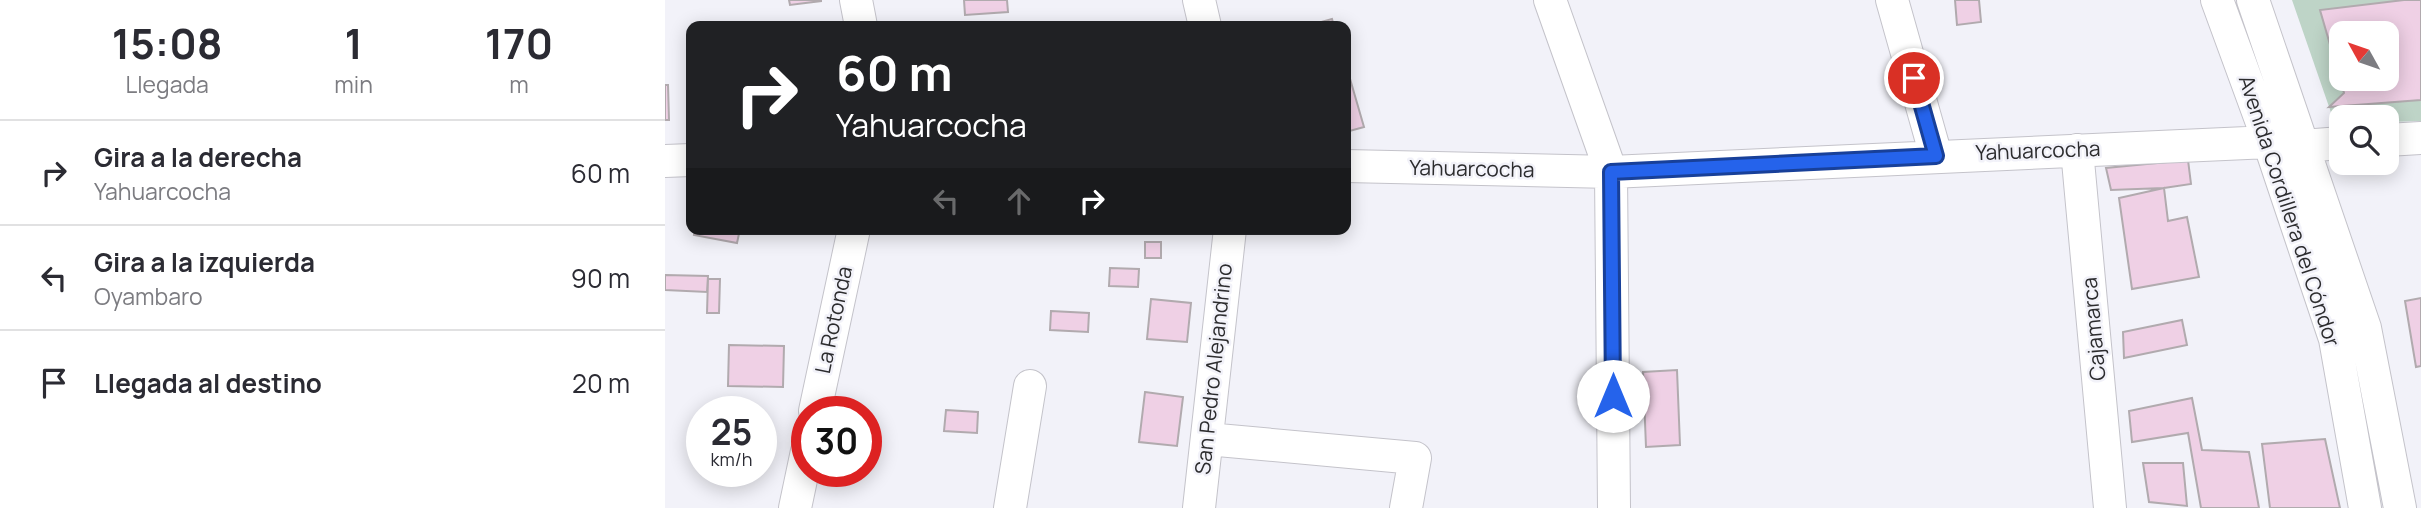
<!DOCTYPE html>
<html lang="es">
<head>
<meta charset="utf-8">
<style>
  :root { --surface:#fff; --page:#f7f7f7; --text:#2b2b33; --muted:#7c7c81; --line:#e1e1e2 }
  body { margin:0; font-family:Manrope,sans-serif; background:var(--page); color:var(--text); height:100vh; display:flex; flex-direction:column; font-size:26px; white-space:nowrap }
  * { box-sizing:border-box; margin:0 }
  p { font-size:23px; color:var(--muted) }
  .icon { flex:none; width:38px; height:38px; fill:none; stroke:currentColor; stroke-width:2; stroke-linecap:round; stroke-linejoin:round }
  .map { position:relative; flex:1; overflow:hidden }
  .details { display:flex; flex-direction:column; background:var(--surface); width:665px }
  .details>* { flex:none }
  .top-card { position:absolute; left:21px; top:21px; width:665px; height:214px; border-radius:14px; box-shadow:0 4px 18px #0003; background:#202124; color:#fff; overflow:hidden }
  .needle { width:46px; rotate:310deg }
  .fabs { position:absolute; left:1664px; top:21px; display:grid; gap:14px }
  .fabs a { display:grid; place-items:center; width:70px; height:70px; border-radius:14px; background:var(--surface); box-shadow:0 4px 18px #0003; font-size:35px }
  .speed { position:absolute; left:21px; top:396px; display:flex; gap:14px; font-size:35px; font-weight:700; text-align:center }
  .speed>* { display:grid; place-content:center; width:91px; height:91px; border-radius:50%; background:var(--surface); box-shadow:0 4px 18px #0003; line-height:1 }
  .speed small { font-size:18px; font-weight:400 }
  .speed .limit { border:10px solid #d22; background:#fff; color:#111 }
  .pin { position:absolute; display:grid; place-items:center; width:60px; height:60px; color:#fff; margin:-30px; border:4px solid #fff; border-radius:50%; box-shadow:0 2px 7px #0007 }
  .me { position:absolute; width:77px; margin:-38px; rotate:0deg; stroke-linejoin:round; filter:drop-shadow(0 0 5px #0008) }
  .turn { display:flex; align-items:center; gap:24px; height:147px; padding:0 35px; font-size:32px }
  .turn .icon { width:91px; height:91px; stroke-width:2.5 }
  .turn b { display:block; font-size:49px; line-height:60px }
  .lanes { display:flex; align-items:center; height:66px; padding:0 35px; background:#0003; justify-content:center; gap:35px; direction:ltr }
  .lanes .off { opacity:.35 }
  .eta { display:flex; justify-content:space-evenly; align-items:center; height:119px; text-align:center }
  .eta b { font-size:42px; font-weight:700; line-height:49px }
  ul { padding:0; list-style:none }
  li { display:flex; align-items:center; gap:21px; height:105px; padding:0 35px; border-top:2px solid var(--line) }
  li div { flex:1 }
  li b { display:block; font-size:26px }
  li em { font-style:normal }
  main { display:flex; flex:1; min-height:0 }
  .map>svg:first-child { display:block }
</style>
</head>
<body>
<main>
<section class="details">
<div class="eta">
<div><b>15:08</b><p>Llegada</p></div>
<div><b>1</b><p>min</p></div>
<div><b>170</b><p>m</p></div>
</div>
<ul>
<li><svg class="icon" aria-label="right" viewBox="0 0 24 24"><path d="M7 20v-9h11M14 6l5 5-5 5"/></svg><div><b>Gira a la derecha</b><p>Yahuarcocha</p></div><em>60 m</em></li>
<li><svg class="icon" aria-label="left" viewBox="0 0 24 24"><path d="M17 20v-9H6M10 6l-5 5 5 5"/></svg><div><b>Gira a la izquierda</b><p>Oyambaro</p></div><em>90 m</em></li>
<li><svg class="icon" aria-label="arrive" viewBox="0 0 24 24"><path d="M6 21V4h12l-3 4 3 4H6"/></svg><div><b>Llegada al destino</b></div><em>20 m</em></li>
</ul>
</section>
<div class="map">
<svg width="1756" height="508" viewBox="0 0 1756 508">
  <rect width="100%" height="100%" fill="#f2f2f9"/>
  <!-- green -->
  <path fill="#bed4c7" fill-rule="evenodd" d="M1627,0h129v121l-34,1v-5h-46v6l-6,1zM1676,33h46v46h-46z"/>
  <!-- building -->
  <path fill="#efd0e5" stroke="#b1aaae" stroke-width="2" fill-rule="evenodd" d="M124,0h32v1l-31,4z
    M299,0h43l1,12 -43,3z
    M1290,0h24l2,22 -24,3z
    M1739,0h17v100l-92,7 15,-14 -24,-83zM1676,33h46v46h-46z
    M667,19l2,7h-27z
    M118,23v3h-38v-2z
    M681,65l18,62 -18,5z
    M0,85h3l1,35h-4z
    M1523,160l3,24 -27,4 -53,2 -5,-22z
    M1499,188l4,33 19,-4 12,60 -67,12 -13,-91z
    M30,229h45l-3,14 -43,-8z
    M480,242h16v16h-16z
    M445,268l29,1 -1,18 -29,-1z
    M0,275l43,1 -1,16 -42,-2z
    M43,279h12l-1,34h-12z
    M1756,298v68l-5,1 -11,-66z
    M486,299l40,4 -4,39 -40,-3z
    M386,311l38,2 -1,19 -38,-2z
    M1517,320l5,25 -63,13 -1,-26z
    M64,345l55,1 -1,41 -55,-1z
    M1012,370l3,75 -34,2 -3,-75z
    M480,392l38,5 -6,49 -38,-4z
    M1527,398l10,52 47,2 10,56h-58l-13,-75 -56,9 -3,-31z
    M281,410l32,2 -1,21 -33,-2z
    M1660,439l15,69h-70l-8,-64z
    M1478,463h40l4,43 -38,-4z"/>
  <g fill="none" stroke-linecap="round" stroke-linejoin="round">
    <defs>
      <path id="minor" d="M191,0l5,26
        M534,0l6,26
        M885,0l61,172 3,336
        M1227,0l44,156
        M1552,0l52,142 66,197 30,169
        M1588,0l112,328 35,180
        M1722,140l34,-2
        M1638,146l38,-3
        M1412,150l33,358
        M0,161l26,-1
        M681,166l265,6 658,-30
        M150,411l39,-182
        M542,439l208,19 -9,50
        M130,508l12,-57
        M345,508l20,-122
        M534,508l31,-279"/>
    </defs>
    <!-- minor casing -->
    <use href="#minor" stroke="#c4c3ca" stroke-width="34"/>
    <!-- minor -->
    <use href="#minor" stroke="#fff" stroke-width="32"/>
  </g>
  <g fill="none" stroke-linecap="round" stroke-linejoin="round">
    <defs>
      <path id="route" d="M948,396l-2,-224 325,-16 -22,-78"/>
    </defs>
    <!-- route casing -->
    <use href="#route" stroke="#184099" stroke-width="18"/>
    <!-- route -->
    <use href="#route" stroke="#2563eb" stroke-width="12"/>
  </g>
  <g text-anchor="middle" stroke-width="5" stroke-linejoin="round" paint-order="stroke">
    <!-- street labels -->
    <g font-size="21" fill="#2c2c2e" stroke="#f2f2f9">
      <text transform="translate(1373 151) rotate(-2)" y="7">Yahuarcocha</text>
      <text transform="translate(807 169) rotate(1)" y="7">Yahuarcocha</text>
      <text transform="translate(1624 211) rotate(72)" y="7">Avenida Cordillera del Cóndor</text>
      <text transform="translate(169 320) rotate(-78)" y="7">La Rotonda</text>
      <text transform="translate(1429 329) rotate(-95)" y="7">Cajamarca</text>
      <text transform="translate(549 369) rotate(-84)" y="7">San Pedro Alejandrino</text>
    </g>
  </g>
</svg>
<div class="fabs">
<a><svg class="needle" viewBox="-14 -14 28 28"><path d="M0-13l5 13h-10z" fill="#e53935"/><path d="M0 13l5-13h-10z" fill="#7c7c81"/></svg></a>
<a><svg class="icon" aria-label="search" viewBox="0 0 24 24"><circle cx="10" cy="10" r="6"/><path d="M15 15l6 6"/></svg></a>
</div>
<div class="speed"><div>25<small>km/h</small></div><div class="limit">30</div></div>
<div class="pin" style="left:1249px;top:78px;background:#d93025"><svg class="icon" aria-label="arrive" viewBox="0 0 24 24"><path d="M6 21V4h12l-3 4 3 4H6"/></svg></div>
<svg class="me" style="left:948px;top:396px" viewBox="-20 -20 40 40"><circle r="19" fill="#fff"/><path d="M0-13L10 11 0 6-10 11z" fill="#2563eb"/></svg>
<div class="top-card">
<div class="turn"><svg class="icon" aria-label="right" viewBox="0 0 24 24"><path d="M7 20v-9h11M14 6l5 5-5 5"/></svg><div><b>60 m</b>Yahuarcocha</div></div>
<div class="lanes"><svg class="icon off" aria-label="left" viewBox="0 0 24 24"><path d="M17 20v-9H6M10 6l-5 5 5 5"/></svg><svg class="icon off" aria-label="ahead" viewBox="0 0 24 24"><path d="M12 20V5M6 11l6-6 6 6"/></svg><svg class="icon" aria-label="right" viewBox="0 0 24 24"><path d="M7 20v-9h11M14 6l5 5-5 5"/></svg></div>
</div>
</div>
</main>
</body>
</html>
